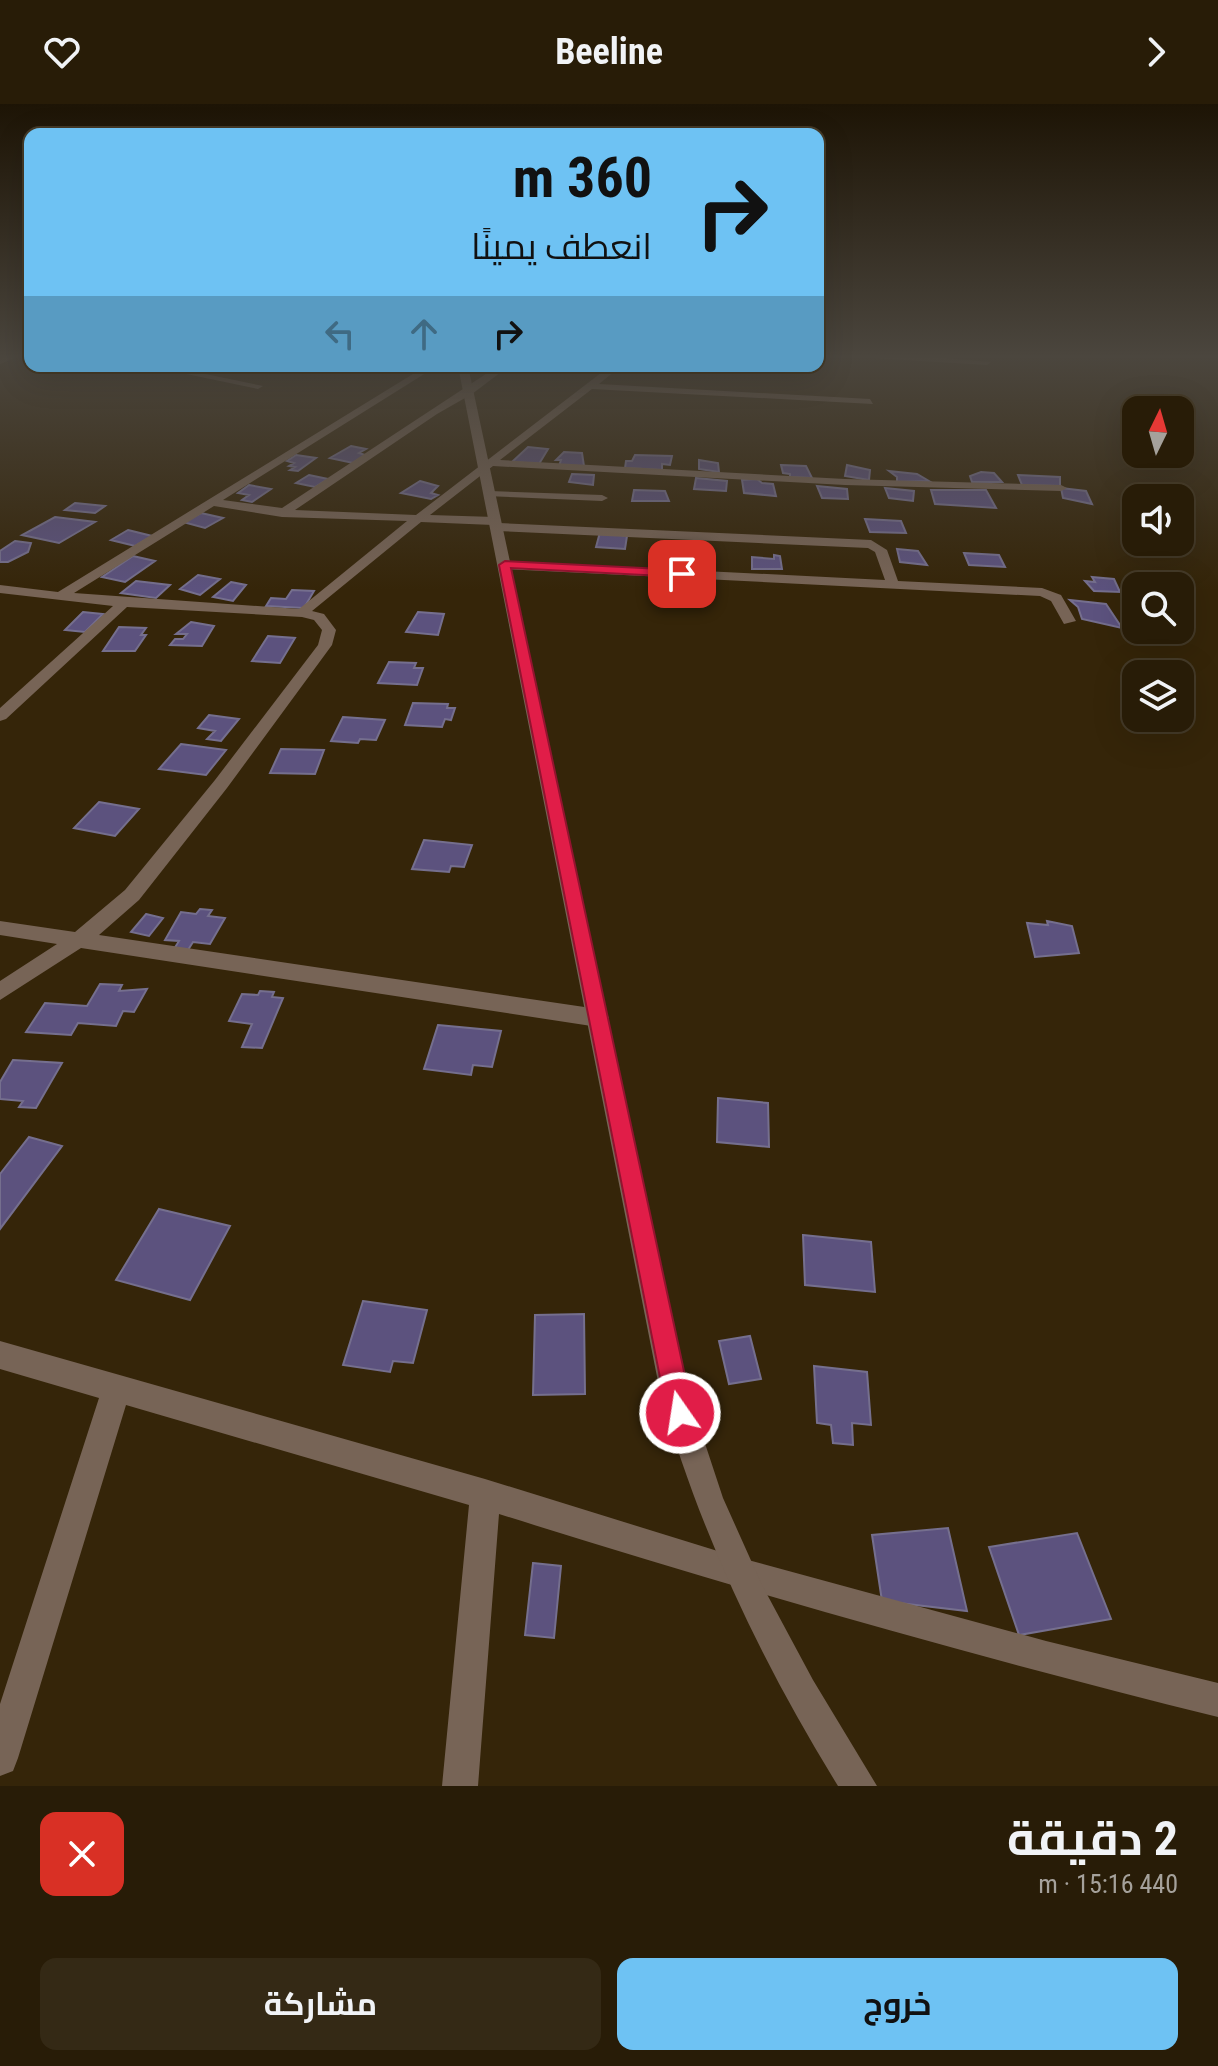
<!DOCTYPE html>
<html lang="ar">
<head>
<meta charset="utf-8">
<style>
  :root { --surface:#281c07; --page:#342915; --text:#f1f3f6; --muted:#a5a19b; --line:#443a28; --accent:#6ec2f3 }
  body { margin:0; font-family:"Roboto Condensed",Cairo,sans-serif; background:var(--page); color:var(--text); direction:rtl; height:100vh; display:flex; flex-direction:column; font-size:30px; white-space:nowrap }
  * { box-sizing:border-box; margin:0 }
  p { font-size:26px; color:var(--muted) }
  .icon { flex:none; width:44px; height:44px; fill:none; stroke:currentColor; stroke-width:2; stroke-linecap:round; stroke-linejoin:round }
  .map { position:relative; height:1682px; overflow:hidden; direction:ltr }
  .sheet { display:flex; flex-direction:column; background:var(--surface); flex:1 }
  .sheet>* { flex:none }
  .top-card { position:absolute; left:24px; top:24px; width:800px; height:244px; border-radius:16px; box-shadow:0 8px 32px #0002,0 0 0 2px var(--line); direction:rtl; background:#6ec2f3; color:#111; overflow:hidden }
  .needle { width:52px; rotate:5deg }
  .controls { position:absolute; left:1122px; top:292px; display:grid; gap:16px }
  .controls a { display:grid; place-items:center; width:72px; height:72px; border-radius:16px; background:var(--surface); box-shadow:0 8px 32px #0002,0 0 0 2px var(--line); font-size:40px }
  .pin { position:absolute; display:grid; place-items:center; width:68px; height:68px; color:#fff; margin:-34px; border-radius:16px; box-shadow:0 4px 12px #0006 }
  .me { position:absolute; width:88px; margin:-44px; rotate:347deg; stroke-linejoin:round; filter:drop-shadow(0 0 6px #0008) }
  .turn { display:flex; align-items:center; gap:28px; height:168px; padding:0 40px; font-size:36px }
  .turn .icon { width:104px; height:104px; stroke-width:2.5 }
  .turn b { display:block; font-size:56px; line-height:68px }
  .lanes { display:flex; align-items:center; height:76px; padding:0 40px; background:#0003; justify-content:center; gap:40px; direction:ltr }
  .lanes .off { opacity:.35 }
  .round { display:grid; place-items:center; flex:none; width:84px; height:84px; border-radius:16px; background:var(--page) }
  .summary { display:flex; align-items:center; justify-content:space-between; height:136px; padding:0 40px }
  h1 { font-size:48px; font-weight:700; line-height:60px }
  .cta { display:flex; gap:16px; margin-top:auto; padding:16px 40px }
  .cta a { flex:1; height:92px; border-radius:16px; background:var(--accent); color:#111; font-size:32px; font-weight:700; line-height:92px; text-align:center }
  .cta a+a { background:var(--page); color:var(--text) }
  header { display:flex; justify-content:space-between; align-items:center; height:104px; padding:0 40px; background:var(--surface); font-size:36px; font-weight:700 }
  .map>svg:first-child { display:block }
</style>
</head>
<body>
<header><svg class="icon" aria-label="forward" viewBox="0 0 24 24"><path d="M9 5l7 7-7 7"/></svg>Beeline<svg class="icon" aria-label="heart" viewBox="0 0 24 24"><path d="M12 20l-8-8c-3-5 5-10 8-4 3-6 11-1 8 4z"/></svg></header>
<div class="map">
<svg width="1218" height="1682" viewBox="0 0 1218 1682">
  <rect width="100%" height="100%" fill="#352509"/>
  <!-- building -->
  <path fill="#5c527e" stroke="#756f8e" stroke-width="2" d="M351,342l15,3 -7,4 6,2 -12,8 -23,-5z
    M528,343l20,2 -9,15 -27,-2z
    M564,348l18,1 2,13h-25l2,-6h-5z
    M296,351l20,3 -18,13 -8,-1 5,-3 -6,-1 5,-3 -7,-2z
    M635,351l37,1 -2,9 -8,-1v6l-37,-2 1,-7h6z
    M699,356l19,3 1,9 -20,-3z
    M781,361l25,1 6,12 -22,-1v-3l-7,-1z
    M847,361l23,5 -1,10 -24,-4z
    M889,367l28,3 12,7 -32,1v-5z
    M981,368l13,1 8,9h-30l-2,-6z
    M572,370l22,1 -1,10 -24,-3z
    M309,371l19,4 -13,8 -19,-4z
    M1018,371l42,2v9l-38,-1z
    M696,374l31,3 -1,10 -32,-2z
    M757,375l5,4 11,1 3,12 -32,-3 -2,-13z
    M420,377l18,5 -7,7 7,2 -7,4 -30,-6z
    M249,381l22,4 -19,13 -10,-2 7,-5 -11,-2z
    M817,382l30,3 1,10 -26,-1z
    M885,384l29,3 -1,10 -24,-3z
    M1061,384l25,3 6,13 -29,-6z
    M634,386l31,1 4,10h-37z
    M931,386h55l10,18 -61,-4z
    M75,399l30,3 -10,7 -30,-3z
    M201,409l22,5 -18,10 -22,-6z
    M55,413l40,5 -36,21 -37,-8z
    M865,415l36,2 5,12 -36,-1z
    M128,426l24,6 -17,10 -24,-6z
    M600,428l27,4 -2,13 -29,-2z
    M15,437l16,2 -3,9 -20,10h-8v-11z
    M897,445l21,2 9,14 -27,-3z
    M964,449l35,2 6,12 -36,-2z
    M774,451l6,1 2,13h-30v-12l22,2z
    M133,452l22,5 -30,21 -23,-5z
    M198,471l22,4 -20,16 -20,-6z
    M1092,473l22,2 6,13 -26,-1 -9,-10 10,1z
    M1145,473h21l4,9 -22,-2z
    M136,477l34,4 -14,13 -35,-5z
    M231,478l15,3 -13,16 -20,-4z
    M292,486l22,1 -10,17 -38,-2 5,-8 15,1z
    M1070,496l36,4 16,24 -40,-9 -4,-12z
    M83,508l20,2 -18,18 -20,-2z
    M418,508l26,2 -6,21 -32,-3z
    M191,518l23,4 -12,20 -32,-1 5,-6h8l4,-5h-11z
    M119,523l27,1 -5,7h5l-11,16h-32z
    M268,532l27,2 -15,25 -28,-2z
    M389,558l27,1 -2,5h9l-6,17 -39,-2z
    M413,599l35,1 -1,4h8l-4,12 -6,-1 -3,8 -37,-2z
    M209,611l30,4 -18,22 -14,-2 8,-8 -17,-3z
    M343,613l42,3 -9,20 -16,-1 -2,4 -27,-2z
    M181,640l45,6 -20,25 -47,-6z
    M281,645l43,1 -9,24 -45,-1z
    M99,698l40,7 -24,27 -41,-8z
    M424,736l48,5 -8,22 -13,-1 -2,6 -37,-3z
    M200,805l12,1 -4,6 17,2 -15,26 -17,-2 -5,8 -14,-1 5,-8 -14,-1 16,-28 15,2z
    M146,810l17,4 -14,18 -18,-4z
    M1047,817l25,5 7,27 -44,4 -8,-34 21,2z
    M100,880l22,1 -3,6 28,-2 -13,23 -11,-1 -7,15 -38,-3 -7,12 -45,-3 19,-29 42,3z
    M260,887l14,1 -2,5 11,1 -21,50 -20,-1 10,-23 -23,-3 13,-27 16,1z
    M438,921l63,6 -9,36 -19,-2 -2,10 -47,-6z
    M13,956l49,3 -26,45 -17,-1 4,-6 -23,-2v-17z
    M718,994l50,5 1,44 -52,-5z
    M29,1033l33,9 -62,83v-55z
    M159,1105l71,17 -40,74 -74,-20z
    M803,1131l68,7 4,50 -70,-7z
    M363,1197l64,9 -14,53 -20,-2 -3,11 -47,-7z
    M584,1210l1,80 -52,1 2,-80z
    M750,1232l11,43 -32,5 -10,-43z
    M814,1262l53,6 4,53 -19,-2 1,22 -20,-2 -2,-18 -14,-2z
    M948,1424l19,83 -85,-10 -10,-66z
    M1077,1429l34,86 -92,16 -30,-88z
    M533,1459l28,3 -7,72 -29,-3z"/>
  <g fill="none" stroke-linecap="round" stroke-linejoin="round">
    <!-- minor -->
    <path fill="#776456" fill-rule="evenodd" d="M10,251h12l-22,9v-6z
      M868,251h42l81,7 -4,3 -115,-7z
      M148,262h19l96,20 -5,3z
      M426,262h11l-214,134 59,8 216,-142h11l-37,28 -35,20 -142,96 121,5 194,-149h11l-22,18 271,15 3,5 -281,-15 -92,71 345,19 216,6 6,3 -6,3 -216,-6 -352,-19 -63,49 65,2 4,1v5l372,17 16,10 11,31 144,7 19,7 15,26 -12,3 -13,-23 -11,-5 -535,-27 -6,-4 6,-4 380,19 -10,-28 -7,-4 -371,-17 -4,-1v-5l-72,-3 -109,89 12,3 12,16 -4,15 -105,143 -88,112 -40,35 499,74 8,3 3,6 -3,6 -8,3 -517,-79 -81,52v-19l57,-37 -57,-9v-14l75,11 50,-42 90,-110 103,-135 4,-15 -8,-10 -12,-3 -175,-10 -121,112 -6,2v-13l113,-102 -113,-13v-8l58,7zM214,402l68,11 125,4 -108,88 -225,-16z
      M490,387l112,4 6,3 -6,3 -116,-5v-4z
      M0,1237l485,138 252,78 309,84 172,42v34c-242,-60 -481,-128 -719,-203l-21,272h-36l27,-281 -343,-100 -108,353 -5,13 -13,5v-72l99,-306 -99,-29z"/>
    <!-- tertiary -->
    <path fill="#776456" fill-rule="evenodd" d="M458,262h10l220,1026 35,106 39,87 51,95 64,106h-39c-77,-125 -138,-253 -178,-394z"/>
  </g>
  <!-- sky -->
  <linearGradient id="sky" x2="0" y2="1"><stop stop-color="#1d1405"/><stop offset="0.52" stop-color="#4b463e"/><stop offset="1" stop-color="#4b463e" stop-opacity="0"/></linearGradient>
  <rect width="1218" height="486" fill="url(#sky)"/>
  <!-- route -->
  <path fill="#e11d48" stroke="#92132f" stroke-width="2" d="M505,457l177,9 6,4 -6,3 -171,-9 182,845 -4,9 -9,4 -9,-4 -4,-9 -168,-848z"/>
</svg>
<div class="controls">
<a><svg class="needle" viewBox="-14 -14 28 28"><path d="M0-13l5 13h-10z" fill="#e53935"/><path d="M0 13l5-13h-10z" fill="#a5a19b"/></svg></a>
<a><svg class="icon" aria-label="sound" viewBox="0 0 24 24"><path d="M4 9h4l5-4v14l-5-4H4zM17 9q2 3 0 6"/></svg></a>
<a><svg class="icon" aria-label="search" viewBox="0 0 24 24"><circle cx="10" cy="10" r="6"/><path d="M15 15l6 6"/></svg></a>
<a><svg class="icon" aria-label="layers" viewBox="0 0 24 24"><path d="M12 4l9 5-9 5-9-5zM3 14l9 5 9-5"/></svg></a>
</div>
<div class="pin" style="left:682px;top:470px;background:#d93025"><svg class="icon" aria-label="arrive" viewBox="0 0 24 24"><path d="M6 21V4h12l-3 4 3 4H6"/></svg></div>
<svg class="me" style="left:680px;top:1309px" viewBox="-20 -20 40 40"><circle r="17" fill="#e11d48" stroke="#fff" stroke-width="3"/><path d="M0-11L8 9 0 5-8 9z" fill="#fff"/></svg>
<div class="top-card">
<div class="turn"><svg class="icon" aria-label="right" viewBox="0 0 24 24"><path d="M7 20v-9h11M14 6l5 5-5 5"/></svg><div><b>360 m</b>انعطف يمينًا</div></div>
<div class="lanes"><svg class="icon off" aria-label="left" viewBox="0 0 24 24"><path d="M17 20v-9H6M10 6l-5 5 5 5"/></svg><svg class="icon off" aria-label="ahead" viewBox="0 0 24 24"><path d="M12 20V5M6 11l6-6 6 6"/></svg><svg class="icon" aria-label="right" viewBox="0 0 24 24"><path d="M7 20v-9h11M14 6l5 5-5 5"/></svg></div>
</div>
</div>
<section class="sheet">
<div class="summary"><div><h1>2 دقيقة</h1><p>440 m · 15:16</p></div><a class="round" style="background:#d93025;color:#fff"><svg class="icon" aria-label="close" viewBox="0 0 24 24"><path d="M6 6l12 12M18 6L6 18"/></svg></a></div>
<div class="cta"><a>خروج</a><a>مشاركة</a></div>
</section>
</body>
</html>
